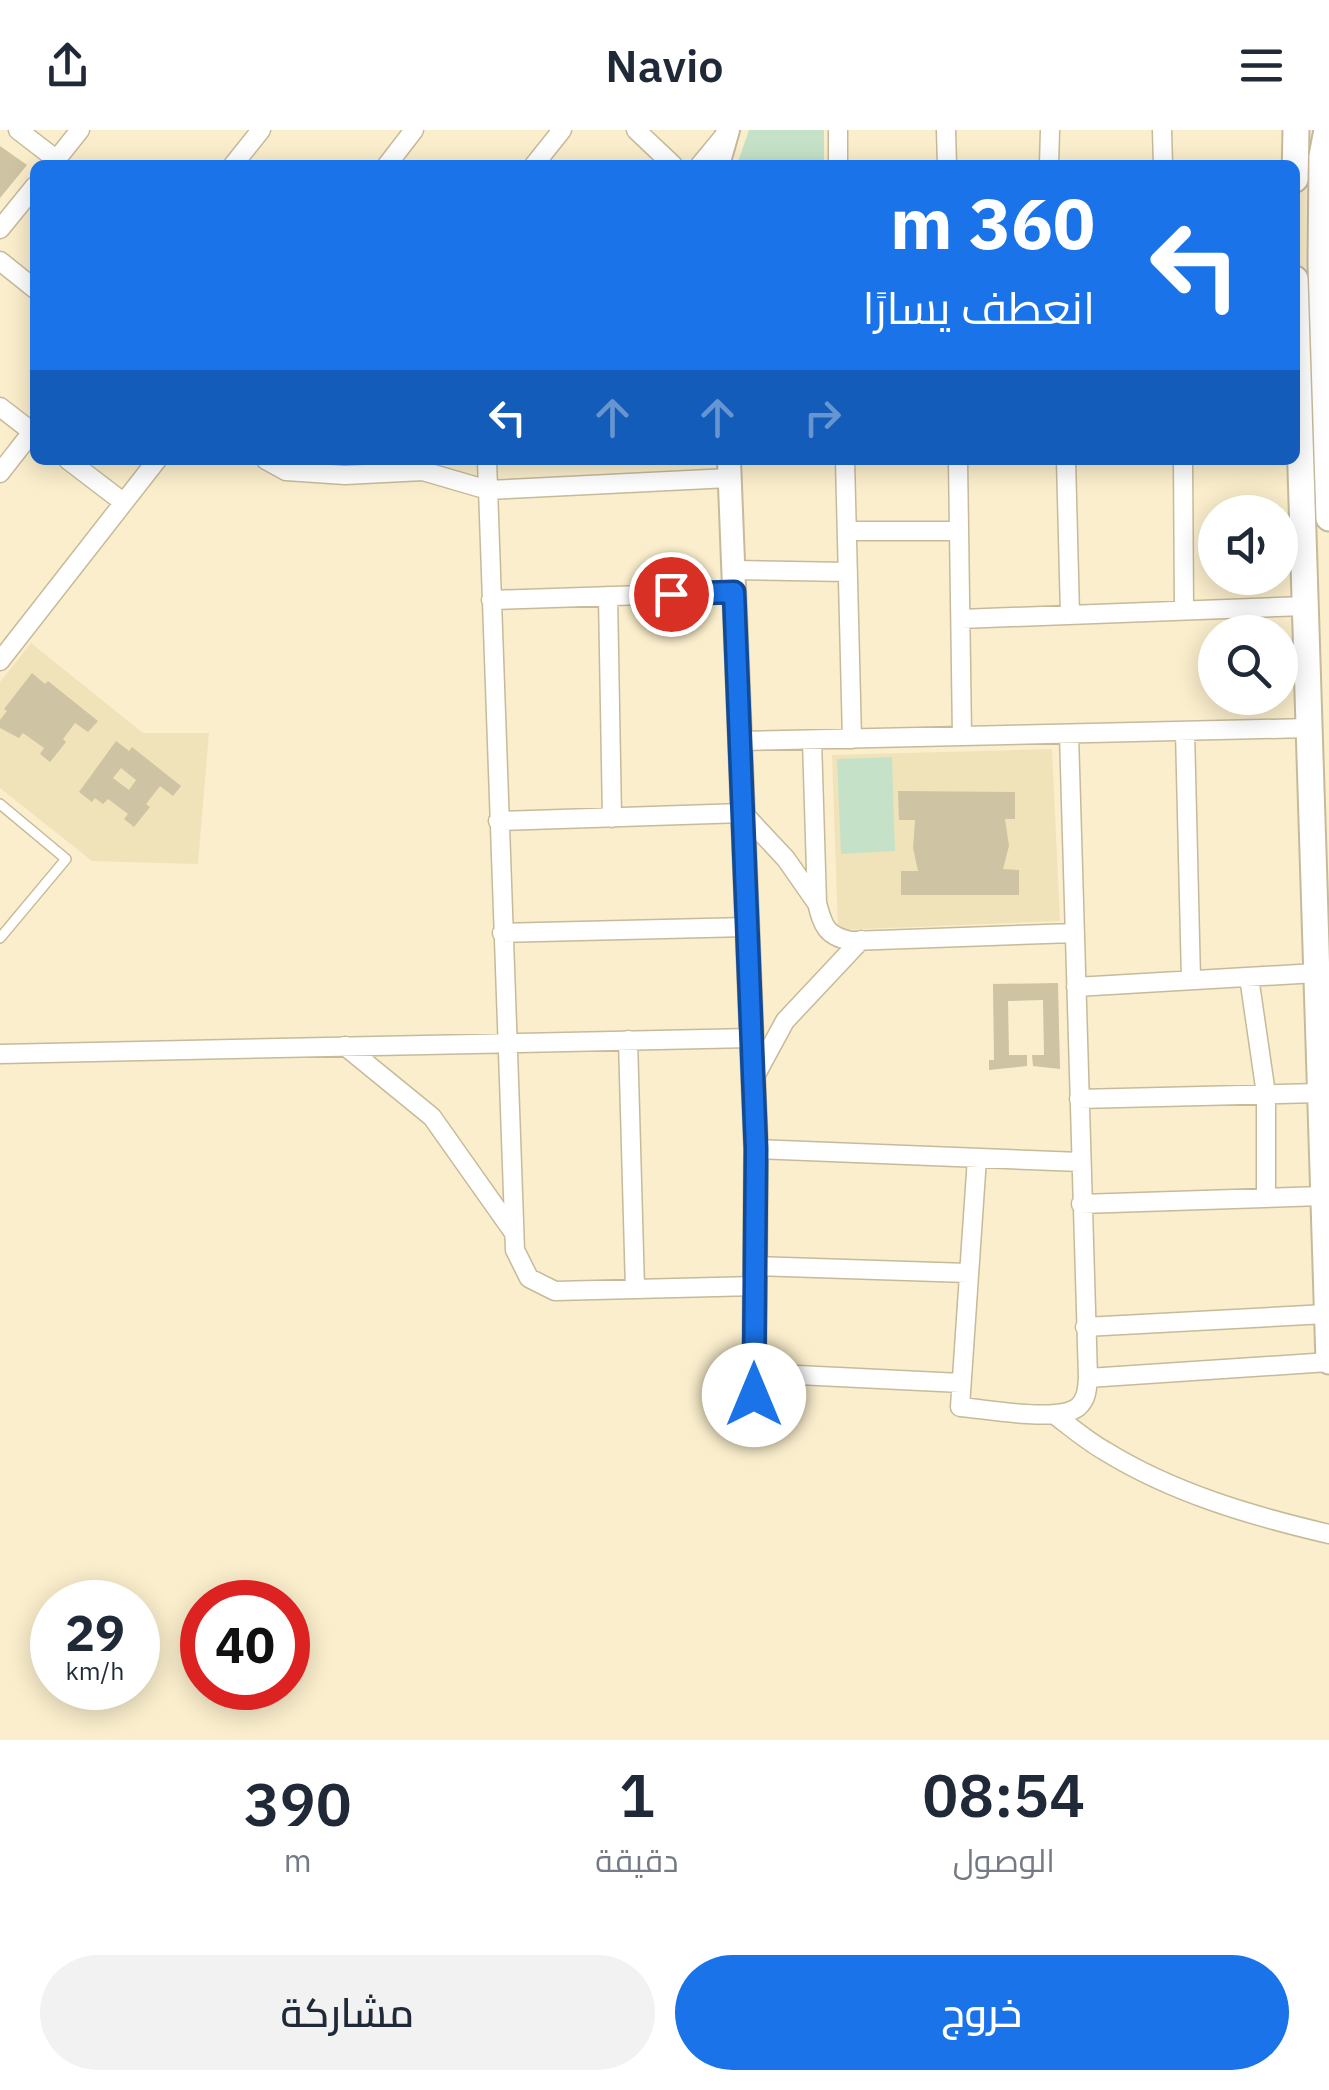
<!DOCTYPE html>
<html lang="ar">
<head>
<meta charset="utf-8">
<style>
  :root { --surface:#fff; --page:#f2f2f3; --text:#1f2937; --muted:#747a83; --accent:#1a73e8 }
  body { margin:0; font-family:"IBM Plex Sans",Cairo,sans-serif; background:var(--page); color:var(--text); direction:rtl; height:100vh; display:flex; flex-direction:column; font-size:38px; white-space:nowrap }
  * { box-sizing:border-box; margin:0 }
  p { font-size:32px; color:var(--muted) }
  .icon { flex:none; width:55px; height:55px; fill:none; stroke:currentColor; stroke-width:2; stroke-linecap:round; stroke-linejoin:round }
  .map { position:relative; height:1610px; overflow:hidden; direction:ltr }
  .details { display:flex; flex-direction:column; background:var(--surface); flex:1 }
  .details>* { flex:none }
  .banner { position:absolute; left:30px; top:30px; width:1270px; height:305px; border-radius:15px; box-shadow:0 5px 25px #0003; direction:rtl; background:#1a73e8; color:#fff; overflow:hidden }
  .buttons { position:absolute; left:1198px; top:365px; display:grid; gap:20px }
  .buttons a { display:grid; place-items:center; width:100px; height:100px; border-radius:50%; background:var(--surface); box-shadow:0 5px 25px #0003; font-size:50px }
  .speed { position:absolute; left:30px; top:1450px; display:flex; gap:20px; font-size:50px; font-weight:700; text-align:center }
  .speed>* { display:grid; place-content:center; width:130px; height:130px; border-radius:50%; background:var(--surface); box-shadow:0 5px 25px #0003; line-height:1 }
  .speed small { font-size:25px; font-weight:400 }
  .speed .limit { border:15px solid #d22; background:#fff; color:#111 }
  .pin { position:absolute; display:grid; place-items:center; width:85px; height:85px; color:#fff; margin:-42px; border:5px solid #fff; border-radius:50%; box-shadow:0 2px 10px #0007 }
  .me { position:absolute; width:110px; margin:-55px; rotate:0deg; stroke-linejoin:round; filter:drop-shadow(0 0 8px #0008) }
  .turn { display:flex; align-items:center; gap:35px; height:210px; padding:0 40px; font-size:45px }
  .turn .icon { width:130px; height:130px; stroke-width:2.5 }
  .turn b { display:block; font-size:70px; line-height:85px }
  .lanes { display:flex; align-items:center; height:95px; padding:0 40px; background:#0003; justify-content:center; gap:50px; direction:ltr }
  .lanes .off { opacity:.35 }
  .eta { display:flex; justify-content:space-evenly; align-items:center; height:170px; text-align:center }
  .eta b { font-size:60px; font-weight:600; line-height:70px }
  .cta { display:flex; gap:20px; margin-top:auto; padding:20px 40px }
  .cta a { flex:1; height:115px; border-radius:60px; background:var(--accent); color:#fff; font-size:40px; font-weight:600; line-height:115px; text-align:center }
  .cta a+a { background:var(--page); color:var(--text) }
  header { display:flex; justify-content:space-between; align-items:center; height:130px; padding:0 40px; background:var(--surface); font-size:45px; font-weight:600 }
  .map>svg:first-child { display:block }
</style>
</head>
<body>
<header><svg class="icon" aria-label="menu" viewBox="0 0 24 24"><path d="M4 6h16M4 12h16M4 18h16"/></svg>Navio<svg class="icon" aria-label="share" viewBox="0 0 24 24"><path d="M12 15V3M7 8l5-5 5 5M5 13v7h14v-7"/></svg></header>
<div class="map">
<svg width="1329" height="1610" viewBox="0 0 1329 1610">
  <rect width="100%" height="100%" fill="#faeecc"/>
  <!-- built -->
  <path fill="#f1e3b9" d="M31,513l112,90h66l-11,131 -106,-3 -92,-73v-106z
    M1052,619l8,172 -222,9 -6,-175z"/>
  <!-- green -->
  <path fill="#c5e2c8" d="M749,0h75v35h-87z
    M892,627l3,94 -54,3 -4,-95z"/>
  <!-- building -->
  <path fill="#cec3a2" fill-rule="evenodd" d="M0,16l27,19 -27,33z
    M32,543l13,11 3,-3 50,40 -10,11 -13,-9 -12,16 3,3 -16,20 -10,-8 4,-6 -21,-15 -4,5 -19,-10v-8l7,-9 -3,-2z
    M116,611l13,10 3,-4 49,39 -8,10 -13,-10 -14,18 4,3 -16,20 -10,-8 4,-5 -20,-15 -5,5 -8,-6 -3,4 -13,-10zM121,638l15,12 -7,10 -16,-12z
    M898,661l117,1v27h-10l4,27 -6,23 16,1v25h-118v-24h17l-5,-23 2,-28h-16z
    M1058,853l2,86 -27,-3 -1,-11h12l-1,-55 -35,1 1,54h18v11l-38,4v-10h5l-1,-76z"/>
  <g fill="none" stroke-linecap="round" stroke-linejoin="round">
    <defs>
      <path id="service" d="M0,674l66,55 -66,79"/>
      <path id="minor" d="M18,0l39,30
        M636,0l37,35
        M946,0l1,35
        M1162,0l1,35
        M52,35l28,-35
        M233,35l28,-35
        M387,35l27,-35
        M534,35l28,-35
        M700,35l24,-29
        M838,35v-35
        M1049,35l1,-35
        M0,99l35,-43
        M0,131l35,28
        M0,277l35,27
        M68,330l55,42
        M266,330l20,11 59,4 78,-4 65,19 241,-12
        M487,330l28,790 14,28 26,13 200,-5
        M845,330l7,279
        M958,330l4,276
        M1066,330l4,154
        M1183,330l1,149
        M0,343l32,-41
        M847,401h112
        M733,440l115,2
        M608,466l4,222
        M491,470l243,-8
        M961,489l344,-13
        M0,531l157,-201
        M1185,601l6,249
        M812,610l5,163c6,23 9,33 34,38l223,-8
        M740,611l569,-13
        M498,691l245,-8 43,46 30,43
        M502,803l245,-6
        M1249,847l17,117v103
        M1076,857l240,-14
        M628,910l7,249
        M345,916l87,71 82,116
        M0,924l751,-16
        M753,950l32,-59 76,-81
        M1079,969l240,-6
        M756,1019l324,13
        M977,1028l-17,249c26,2 98,16 118,0 9,-8 9,-18 10,-29l-19,-644
        M1081,1074l241,-8
        M755,1136l213,7
        M1085,1197l241,-13
        M755,1243l206,10
        M1088,1248l241,-16
        M1055,1285c16,12 32,26 50,36 68,42 147,65 224,83"/>
      <path id="tertiary" d="M718,35l10,-35
        M729,330l27,689 -2,246"/>
      <path id="secondary" d="M1327,0l-5,26 -1,108 8,254
        M1295,49l1,-49
        M1295,149l34,1082"/>
    </defs>
    <!-- service casing -->
    <use href="#service" stroke="#c6ba9a" stroke-width="12"/>
    <!-- minor casing -->
    <use href="#minor" stroke="#c6ba9a" stroke-width="21"/>
    <!-- tertiary casing -->
    <use href="#tertiary" stroke="#c6ba9a" stroke-width="26"/>
    <!-- secondary casing -->
    <use href="#secondary" stroke="#c6ba9a" stroke-width="29"/>
    <!-- service -->
    <use href="#service" stroke="#fff" stroke-width="9"/>
    <!-- minor -->
    <use href="#minor" stroke="#fff" stroke-width="18"/>
    <!-- tertiary -->
    <use href="#tertiary" stroke="#fff" stroke-width="22"/>
    <!-- secondary -->
    <use href="#secondary" stroke="#fff" stroke-width="25"/>
  </g>
  <g fill="none" stroke-linecap="round" stroke-linejoin="round">
    <defs>
      <path id="route" d="M671,464l63,-2 22,557 -2,246"/>
    </defs>
    <!-- route casing -->
    <use href="#route" stroke="#114b97" stroke-width="25"/>
    <!-- route -->
    <use href="#route" stroke="#1a73e8" stroke-width="18"/>
  </g>
</svg>
<div class="buttons">
<a><svg class="icon" aria-label="sound" viewBox="0 0 24 24"><path d="M4 9h4l5-4v14l-5-4H4zM17 9q2 3 0 6"/></svg></a>
<a><svg class="icon" aria-label="search" viewBox="0 0 24 24"><circle cx="10" cy="10" r="6"/><path d="M15 15l6 6"/></svg></a>
</div>
<div class="speed"><div>29<small>km/h</small></div><div class="limit">40</div></div>
<div class="pin" style="left:671px;top:464px;background:#d93025"><svg class="icon" aria-label="arrive" viewBox="0 0 24 24"><path d="M6 21V4h12l-3 4 3 4H6"/></svg></div>
<svg class="me" style="left:754px;top:1265px" viewBox="-20 -20 40 40"><circle r="19" fill="#fff"/><path d="M0-13L10 11 0 6-10 11z" fill="#1a73e8"/></svg>
<div class="banner">
<div class="turn"><svg class="icon" aria-label="left" viewBox="0 0 24 24"><path d="M17 20v-9H6M10 6l-5 5 5 5"/></svg><div><b>360 m</b>انعطف يسارًا</div></div>
<div class="lanes"><svg class="icon" aria-label="left" viewBox="0 0 24 24"><path d="M17 20v-9H6M10 6l-5 5 5 5"/></svg><svg class="icon off" aria-label="ahead" viewBox="0 0 24 24"><path d="M12 20V5M6 11l6-6 6 6"/></svg><svg class="icon off" aria-label="ahead" viewBox="0 0 24 24"><path d="M12 20V5M6 11l6-6 6 6"/></svg><svg class="icon off" aria-label="right" viewBox="0 0 24 24"><path d="M7 20v-9h11M14 6l5 5-5 5"/></svg></div>
</div>
</div>
<section class="details">
<div class="eta">
<div><b>08:54</b><p>الوصول</p></div>
<div><b>1</b><p>دقيقة</p></div>
<div><b>390</b><p>m</p></div>
</div>
<div class="cta"><a>خروج</a><a>مشاركة</a></div>
</section>
</body>
</html>
